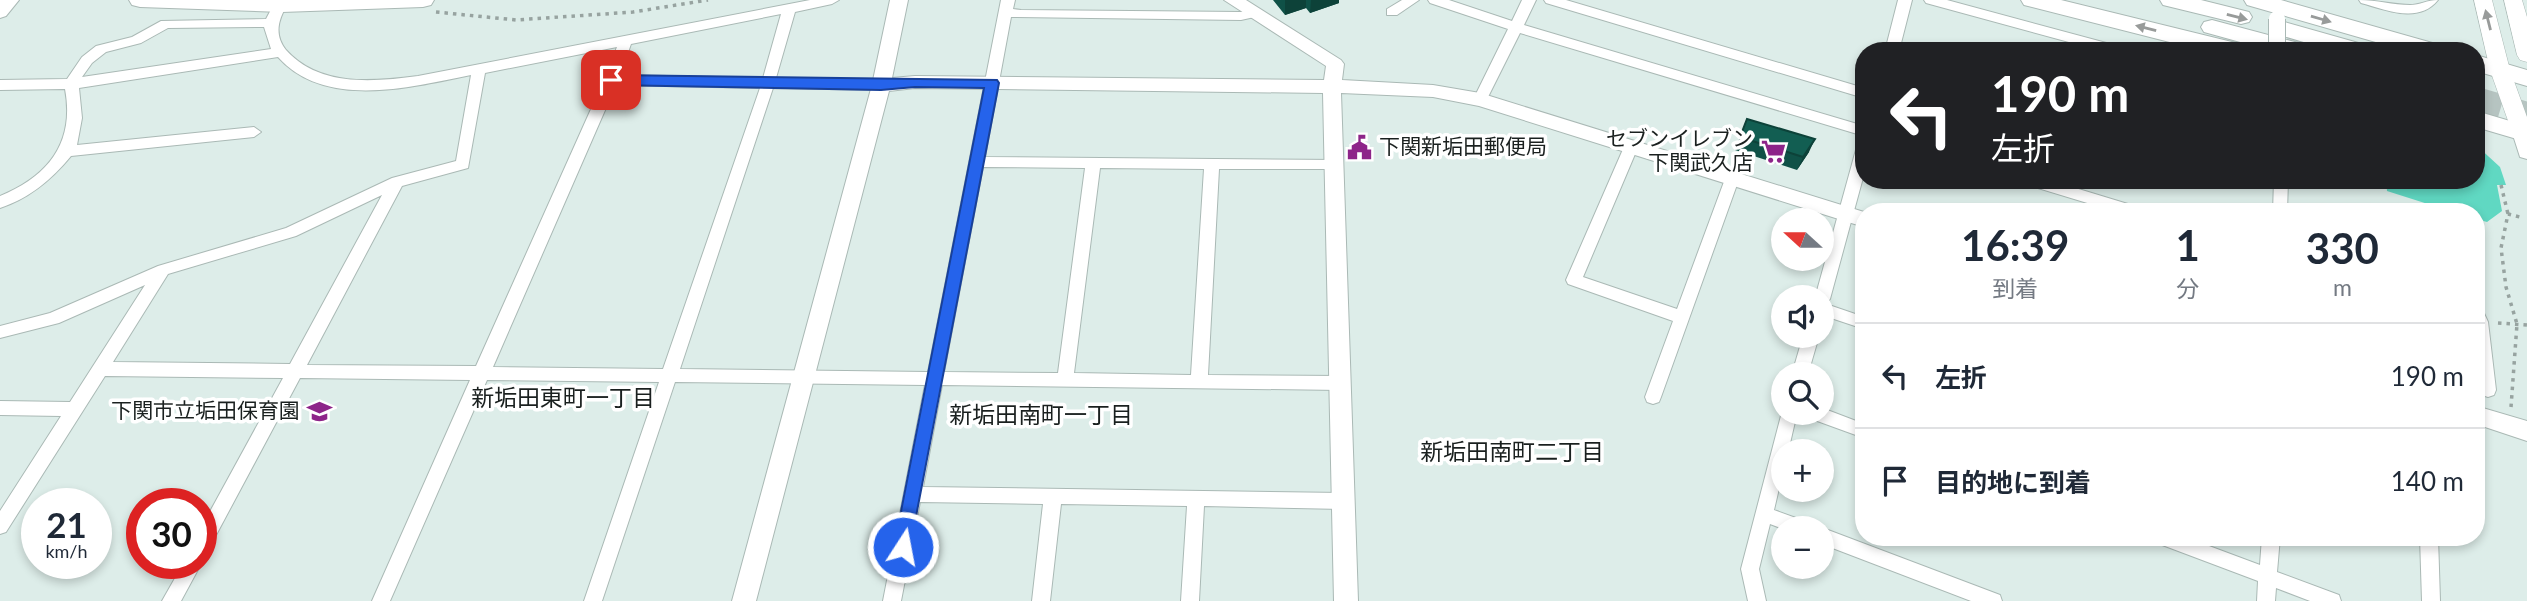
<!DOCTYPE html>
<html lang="ja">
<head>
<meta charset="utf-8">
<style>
  :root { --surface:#fff; --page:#f6f6f7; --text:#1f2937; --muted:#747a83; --line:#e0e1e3 }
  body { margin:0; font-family:Lato,"Noto Sans JP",sans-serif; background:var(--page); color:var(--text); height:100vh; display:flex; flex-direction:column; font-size:26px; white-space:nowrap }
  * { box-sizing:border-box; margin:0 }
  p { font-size:23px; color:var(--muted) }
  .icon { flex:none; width:38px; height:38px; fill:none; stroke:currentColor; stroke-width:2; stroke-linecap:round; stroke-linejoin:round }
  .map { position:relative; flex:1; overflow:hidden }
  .panel { position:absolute; left:1855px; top:203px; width:630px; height:343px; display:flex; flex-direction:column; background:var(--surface); border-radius:28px; box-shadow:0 4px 10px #0003 }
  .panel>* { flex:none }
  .banner { position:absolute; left:1855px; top:42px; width:630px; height:147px; border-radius:28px; box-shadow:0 4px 10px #0003; background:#202124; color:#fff; overflow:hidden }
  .needle { width:46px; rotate:291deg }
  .fabs { position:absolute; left:1771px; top:208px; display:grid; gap:14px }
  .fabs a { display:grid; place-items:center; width:63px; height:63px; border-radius:50%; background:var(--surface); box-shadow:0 4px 10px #0003; font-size:35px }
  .speed { position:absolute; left:21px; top:488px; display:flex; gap:14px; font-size:35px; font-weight:700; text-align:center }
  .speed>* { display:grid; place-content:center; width:91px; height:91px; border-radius:50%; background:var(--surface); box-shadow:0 4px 10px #0003; line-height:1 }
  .speed small { font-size:18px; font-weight:400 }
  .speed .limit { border:10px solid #d22; background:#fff; color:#111 }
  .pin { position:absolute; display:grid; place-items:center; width:60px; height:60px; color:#fff; margin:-30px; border-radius:14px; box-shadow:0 4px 10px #0006 }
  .me { position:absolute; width:77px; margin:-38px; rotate:11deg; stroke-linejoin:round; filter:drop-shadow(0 0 5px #0008) }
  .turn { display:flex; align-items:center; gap:24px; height:147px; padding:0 21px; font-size:32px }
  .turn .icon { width:91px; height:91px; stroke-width:2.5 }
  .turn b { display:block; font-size:49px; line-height:60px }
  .eta { display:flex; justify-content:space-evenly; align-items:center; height:119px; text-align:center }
  .eta b { font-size:42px; font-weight:700; line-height:49px }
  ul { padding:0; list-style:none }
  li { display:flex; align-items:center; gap:21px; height:105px; padding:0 21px; border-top:2px solid var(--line) }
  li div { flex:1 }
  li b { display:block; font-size:26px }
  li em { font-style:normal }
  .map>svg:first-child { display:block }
</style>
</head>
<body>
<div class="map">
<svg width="2527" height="601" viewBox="0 0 2527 601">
  <rect width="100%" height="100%" fill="#ddede9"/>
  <!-- green -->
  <path fill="#60d8c2" d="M2476,145l24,22 6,18h-9l5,26 -15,11 -11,-3v-7h-23l-66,-21 -1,-11h90z"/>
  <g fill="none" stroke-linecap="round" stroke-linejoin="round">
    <!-- trunk-tunnel -->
    <path stroke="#b6c4c1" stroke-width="26" stroke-dasharray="26 13" stroke-linecap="butt" d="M2476,100l51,15"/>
    <defs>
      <path id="minor" d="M810,0h29l-7,4 -37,8 -19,66 105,2 7,5 -7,5 -108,-2 -93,281 248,3 73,-372h14l-2,9 8,1 220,2 13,-3 7,4 -2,3 -18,4 -230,-3 -26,140 354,3 2,4 -2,4 -5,1h-115l-11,206 132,1 6,2 2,5 -2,5 -6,2 -398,-5 -19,102 420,6 6,3 3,5 -3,5 -6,3 -139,-3 -5,95h-18l6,-95 -126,-2 -11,97h-18l11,-97 -123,-2 -19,99h-18l42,-216 -250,-3 -73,219h-18l75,-219 -172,-2 -97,221h-18l98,-221 -170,-2 -93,174 -6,2v-26l82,-150 -178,-2 -99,156 -6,2v-23l61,-95 -61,-1v-14l70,1 75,-117 -86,38 -59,15v-12l50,-13 108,-47 128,-38 106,-50 64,-17 15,-86c-60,12 -146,35 -193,-18l-199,31 3,30 -5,27 177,-18 7,5 -7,5 -183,19c-19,23 -41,42 -71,52v-12c49,-20 75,-54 65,-107l-65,1v-10l67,-1 15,-22 14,-11 36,-9 29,-16 105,-2 9,-17 5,-1 7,4c-9,15 -13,30 -1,45 33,37 87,32 132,26zM781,14l-18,64 -143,-3 11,-31zM264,27l7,22 -189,28 10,-14 14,-11 35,-9 27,-15zM617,47l-13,33 -128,286 -169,-1 95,-179 66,-18 17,-95zM616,85l144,3 -97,281 -170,-2zM983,167l102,1 -27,205 -114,-1zM1100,168l104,1 -13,206 -117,-2zM382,195l-92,169 -177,-2 55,-88 128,-38z
        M1402,0h17l-22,15h-10v-6z
        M1428,0h21l63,21 10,-21h14l-12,25 340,101v10l-344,-103 -35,70h-10l-2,-3 35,-71 -78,-26z
        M1544,0h22l298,88v10l-318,-95z
        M1898,0h14l-13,51h-14z
        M1924,0h23l178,48 2,3h-25l-176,-48z
        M2359,0c18,0 34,5 51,5 10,0 17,-5 28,-5 -19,24 -52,10 -77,3z
        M1864,141v33l-34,125 -4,5 38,13v12l-42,-14v-17h-7l42,-152z
        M1631,142l7,5 -55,130 94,32 48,-130 7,-5 7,5 -78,218 -2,5 -6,2 -6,-2 -2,-5 28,-76 -105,-37 -2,-4 58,-133z
        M2023,180h26l92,28 2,4h-26l-92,-28z
        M2274,180h14l-1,32h-14z
        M2476,307l6,2 6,13 8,68 -2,5 -6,2 -6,-2c-11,-25 -6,-61 -6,-88z
        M1803,336h16l-11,38h-16z
        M1783,408v5h14l-9,39h-5v19l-9,39 33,12 3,6 -27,1 -13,-5 -11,45 7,32h-18l-7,-32z
        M1822,408l42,16v14l-55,-20 -2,-5h15z
        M1821,528h1l6,2 172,65 2,6h-31l-149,-57z
        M2154,537h31l75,28 2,-28h18l-3,35 62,23 2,6h-31l-34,-13 -1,13h-18l1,-20 -101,-38z
        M2420,537h18l2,64h-18z
        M183,564h18l-20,37h-19z"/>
      <path id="tertiary" d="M19,0l-13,16 -6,2v-18z
        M890,0h18l-16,78 23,-2 409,4 2,-14 -102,-66h22l95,60 3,4 -2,16 91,5 47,8 384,119v15l-385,-121 -46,-9 -92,-4 17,508h-24l-11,-508 -408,-5 -26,3 -133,510h-24l140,-516z
        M2522,125l5,2v32l-7,-2 -8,-25 3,-5z
        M2476,406l51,15v20l-51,-17z"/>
      <path id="secondary" d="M2474,0h18l18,70 17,47v21l-12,-1 -3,-5 -22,-62z
        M2504,0h18l5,17v45l-7,-2 -3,-5z"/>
      <path id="trunk" d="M129,0h305l-3,5 -8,2 -141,5 -142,-5 -8,-2z
        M2021,0h40l175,43 8,3 3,5h-42l-181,-46z
        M2160,0h41l48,12 3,5 -3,5 -8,2 -78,-19z
        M2244,0h37l162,46 3,5h-39l-160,-46z
        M2212,20l98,26 3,5h-40l-69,-19 -3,-5 3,-5z
        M2281,21l88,25 3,5h-38l-61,-18 -3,-5 3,-5z
        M2476,55l51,15v16l-51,-15z
        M2476,111l51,15v16l-51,-15z"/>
    </defs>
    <!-- minor casing -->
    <use href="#minor" stroke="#aab9b5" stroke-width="2"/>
    <!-- tertiary casing -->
    <use href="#tertiary" stroke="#aab9b5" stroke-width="2"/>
    <!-- secondary casing -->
    <use href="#secondary" stroke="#aab9b5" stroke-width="1"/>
    <!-- trunk casing -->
    <use href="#trunk" stroke="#aab9b5" stroke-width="2"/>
    <!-- path -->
    <path stroke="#97a3a0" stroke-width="3.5" stroke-dasharray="3.5 5" stroke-linecap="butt" d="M436,12l80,8 117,-8 75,-12
      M2501,185l7,29
      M2498,323l29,2
      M2511,407l6,-83 -11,-37 -5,-39 7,-34 12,3"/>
    <!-- minor -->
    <use href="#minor" fill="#fff" fill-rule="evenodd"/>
    <!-- tertiary -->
    <use href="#tertiary" fill="#fff" fill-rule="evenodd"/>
    <!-- secondary -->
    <use href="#secondary" fill="#fff" fill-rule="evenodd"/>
    <!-- trunk -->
    <use href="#trunk" fill="#fff" fill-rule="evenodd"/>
    <defs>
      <path id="minor-bridge" d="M2277,19v32"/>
    </defs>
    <!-- minor-bridge casing -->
    <use href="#minor-bridge" stroke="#aab9b5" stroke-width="18" stroke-linecap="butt"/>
    <!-- minor-bridge -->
    <use href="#minor-bridge" stroke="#fff" stroke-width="16"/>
  </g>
  <!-- wall -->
  <path fill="#0f5147" d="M1273,0h66v3l-29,10 -4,-5 -21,7z
    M1747,119l62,33 -12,18 -62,-20z"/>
  <!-- shaded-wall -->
  <path fill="#0d4239" d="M1285,0h21v8l-21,7z
    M1311,0h28v3l-29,10z
    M1815,139l-6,13 -12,18 6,-13z"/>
  <!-- building -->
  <path fill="#125e52" stroke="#0d4239" stroke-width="2" d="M1747,119l68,20 -12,18 -63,-20z"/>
  <!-- one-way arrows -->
  <defs><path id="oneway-solid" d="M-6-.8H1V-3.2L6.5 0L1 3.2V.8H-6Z" transform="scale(1.75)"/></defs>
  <g fill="#989b9a">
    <use href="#oneway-solid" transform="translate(2237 17) rotate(14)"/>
    <use href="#oneway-solid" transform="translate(2321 19) rotate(16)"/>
    <use href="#oneway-solid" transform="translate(2488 20) rotate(-104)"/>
    <use href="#oneway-solid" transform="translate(2146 28) rotate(-166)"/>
  </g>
  <!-- route -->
  <path fill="#2563eb" stroke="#184099" stroke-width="2" d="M611,75l386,5 2,3 -90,470 -6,3 -7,-3 -2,-6 90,-459 -69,-1 -34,3 -270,-5 -7,-5z"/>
  <!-- icons -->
  <defs>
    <symbol id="civic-bare" viewBox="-9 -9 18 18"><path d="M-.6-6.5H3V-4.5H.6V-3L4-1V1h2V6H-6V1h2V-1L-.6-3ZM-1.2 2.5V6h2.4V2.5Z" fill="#8d2489" stroke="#fff" stroke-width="2.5" paint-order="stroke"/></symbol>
    <symbol id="supermarket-bare" viewBox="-9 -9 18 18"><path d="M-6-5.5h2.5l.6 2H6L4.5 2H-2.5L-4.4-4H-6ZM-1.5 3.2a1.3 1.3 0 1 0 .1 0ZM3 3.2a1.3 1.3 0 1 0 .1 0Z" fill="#8d2489" stroke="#fff" stroke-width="2.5" paint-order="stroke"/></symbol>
    <symbol id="school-bare" viewBox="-9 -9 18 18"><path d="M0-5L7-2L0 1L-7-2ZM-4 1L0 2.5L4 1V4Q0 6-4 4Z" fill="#8d2489" stroke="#fff" stroke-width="2.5" paint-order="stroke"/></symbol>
  </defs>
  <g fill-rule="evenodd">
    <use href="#civic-bare" x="1342" y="130" width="35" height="35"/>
    <use href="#supermarket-bare" x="1756" y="134" width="35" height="35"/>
    <use href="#school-bare" x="302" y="394" width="35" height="35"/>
  </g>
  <g text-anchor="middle" stroke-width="7" stroke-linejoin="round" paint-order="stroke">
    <!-- poi labels -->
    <g font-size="21" fill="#1a201f" stroke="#fff" text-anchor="end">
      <text x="1753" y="146">セブンイレブン<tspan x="1753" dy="24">下関武久店</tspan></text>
      <text x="1379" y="154" text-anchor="start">下関新垢田郵便局</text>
      <text x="300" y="418">下関市立垢田保育園</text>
    </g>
    <!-- neighbourhood labels -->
    <g font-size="23" fill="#1a201f" stroke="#fff">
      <text x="563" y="406">新垢田東町一丁目</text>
      <text x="1041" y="423">新垢田南町一丁目</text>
      <text x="1512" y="460">新垢田南町二丁目</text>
    </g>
  </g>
</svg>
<div class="fabs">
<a><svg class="needle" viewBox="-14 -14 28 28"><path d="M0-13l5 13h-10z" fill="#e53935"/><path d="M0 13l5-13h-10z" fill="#747a83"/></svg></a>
<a><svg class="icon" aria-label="sound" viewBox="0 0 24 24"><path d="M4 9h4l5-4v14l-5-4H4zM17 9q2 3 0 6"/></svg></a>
<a><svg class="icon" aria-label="search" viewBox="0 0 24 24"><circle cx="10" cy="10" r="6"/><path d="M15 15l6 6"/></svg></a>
<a>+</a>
<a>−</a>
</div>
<div class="speed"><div>21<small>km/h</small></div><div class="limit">30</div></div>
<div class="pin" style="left:611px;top:80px;background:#d93025"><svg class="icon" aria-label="arrive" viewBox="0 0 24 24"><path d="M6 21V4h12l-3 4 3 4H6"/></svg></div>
<svg class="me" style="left:903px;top:547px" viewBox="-20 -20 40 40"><circle r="17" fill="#2563eb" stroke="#fff" stroke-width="3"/><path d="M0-11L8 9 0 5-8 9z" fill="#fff"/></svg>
<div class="banner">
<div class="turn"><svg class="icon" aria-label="left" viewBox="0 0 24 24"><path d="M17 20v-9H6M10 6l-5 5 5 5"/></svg><div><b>190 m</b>左折</div></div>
</div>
<section class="panel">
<div class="eta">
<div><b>16:39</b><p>到着</p></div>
<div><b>1</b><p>分</p></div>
<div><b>330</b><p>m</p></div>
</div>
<ul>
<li><svg class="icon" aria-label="left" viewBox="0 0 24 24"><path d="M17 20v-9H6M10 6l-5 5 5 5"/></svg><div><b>左折</b></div><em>190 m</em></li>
<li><svg class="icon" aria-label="arrive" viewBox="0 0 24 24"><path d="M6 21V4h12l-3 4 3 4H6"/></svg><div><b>目的地に到着</b></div><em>140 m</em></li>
</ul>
</section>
</div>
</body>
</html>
